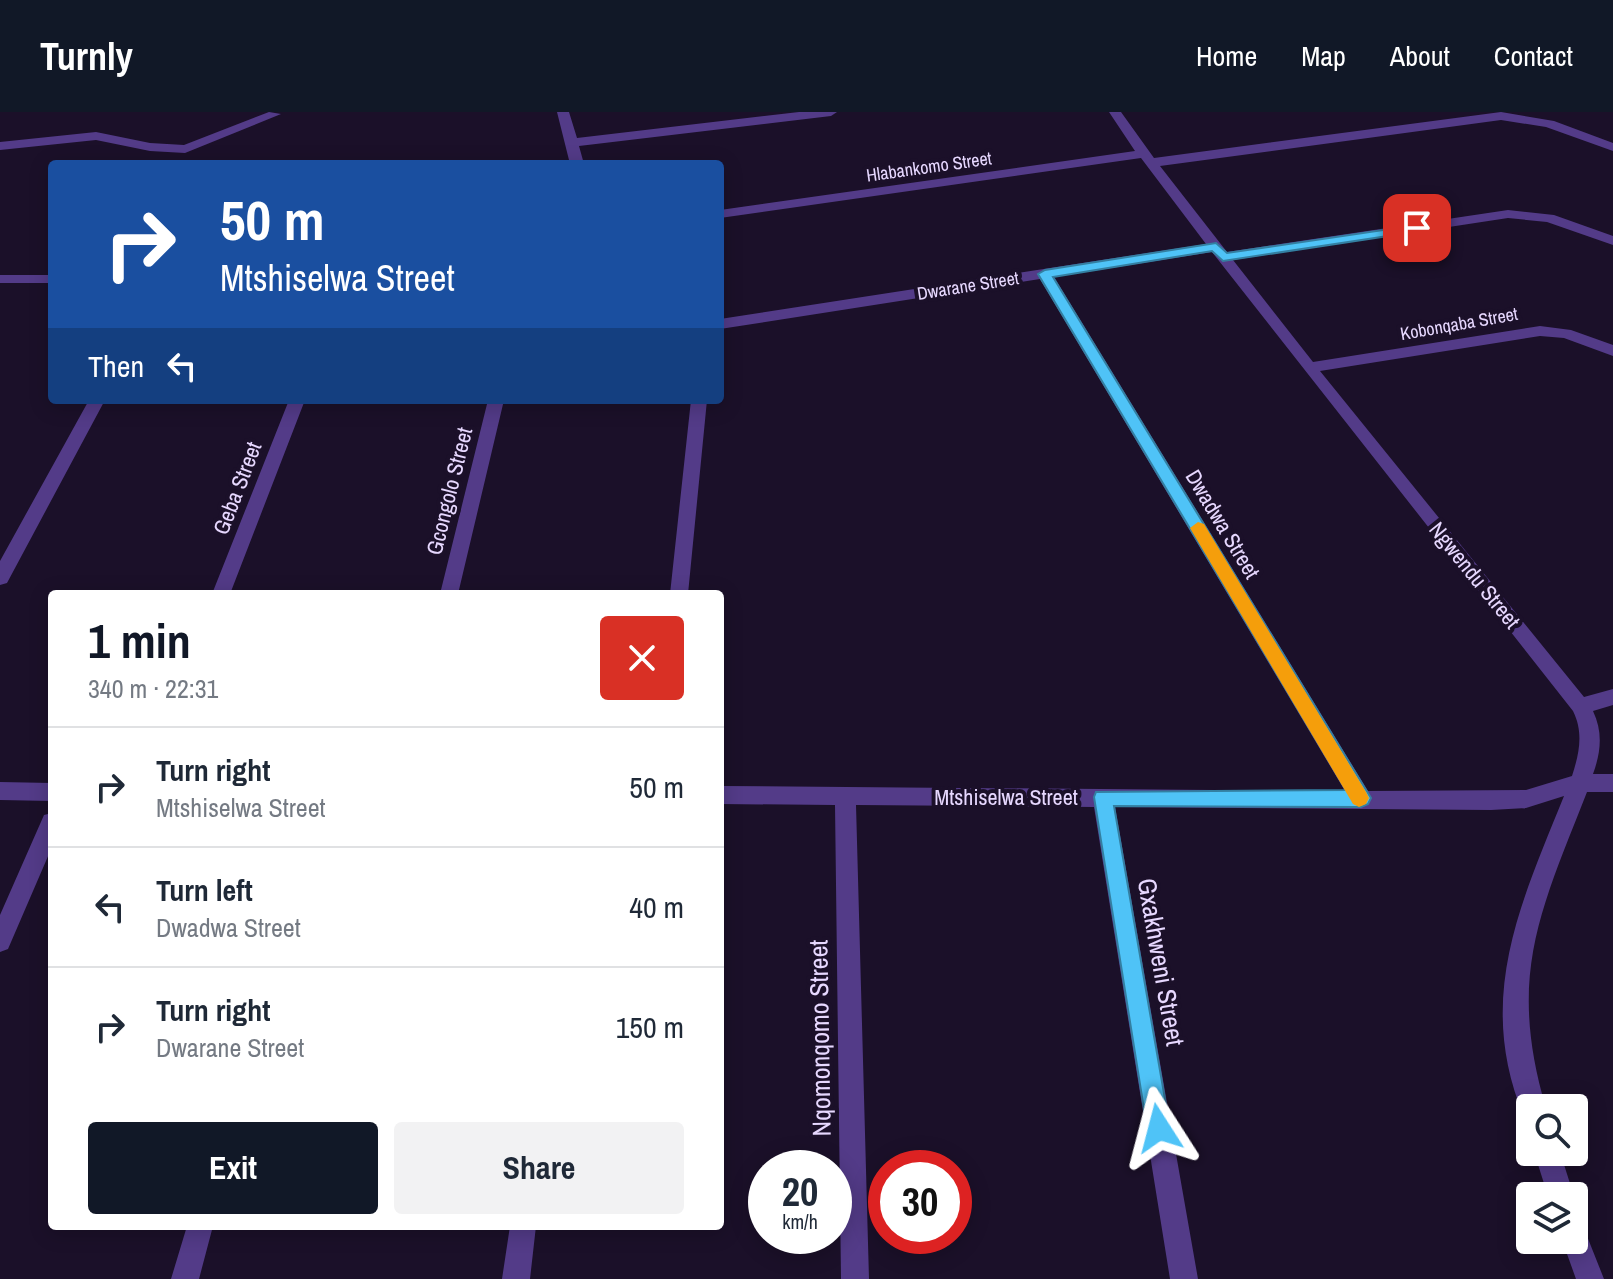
<!DOCTYPE html>
<html lang="en">
<head>
<meta charset="utf-8">
<style>
  :root { --surface:#fff; --page:#f2f2f3; --text:#1f2937; --muted:#747a83; --line:#e0e1e3; --accent:#111827 }
  body { margin:0; font-family:"Archivo Narrow",sans-serif; background:var(--page); color:var(--text); height:100vh; display:flex; flex-direction:column; font-size:30px; white-space:nowrap }
  * { box-sizing:border-box; margin:0 }
  p { font-size:26px; color:var(--muted) }
  .icon { flex:none; width:44px; height:44px; fill:none; stroke:currentColor; stroke-width:2; stroke-linecap:round; stroke-linejoin:round }
  .map { position:relative; flex:1; overflow:hidden }
  .sheet { position:absolute; left:48px; top:478px; width:676px; height:640px; display:flex; flex-direction:column; background:var(--surface); border-radius:8px; box-shadow:0 4px 20px #0003 }
  .sheet>* { flex:none }
  .banner { position:absolute; left:48px; top:48px; width:676px; height:244px; border-radius:8px; box-shadow:0 4px 20px #0003; background:#1a4fa0; color:#fff; overflow:hidden }
  .buttons { position:absolute; left:1516px; top:982px; display:grid; gap:16px }
  .buttons a { display:grid; place-items:center; width:72px; height:72px; border-radius:8px; background:var(--surface); box-shadow:0 4px 20px #0003; font-size:40px }
  .speed { position:absolute; left:748px; top:1038px; display:flex; gap:16px; font-size:40px; font-weight:700; text-align:center }
  .speed>* { display:grid; place-content:center; width:104px; height:104px; border-radius:50%; background:var(--surface); box-shadow:0 4px 20px #0003; line-height:1 }
  .speed small { font-size:20px; font-weight:400 }
  .speed .limit { border:12px solid #d22; background:#fff; color:#111 }
  .pin { position:absolute; display:grid; place-items:center; width:68px; height:68px; color:#fff; margin:-34px; border-radius:16px; box-shadow:0 4px 12px #0006 }
  .me { position:absolute; width:88px; margin:-44px; rotate:351deg; stroke-linejoin:round; filter:drop-shadow(0 0 6px #0008) }
  .turn { display:flex; align-items:center; gap:28px; height:168px; padding:0 40px; font-size:36px }
  .turn .icon { width:104px; height:104px; stroke-width:2.5 }
  .turn b { display:block; font-size:56px; line-height:68px }
  .then { display:flex; align-items:center; height:76px; padding:0 40px; background:#0003; gap:16px; font-size:30px }
  .round { display:grid; place-items:center; flex:none; width:84px; height:84px; border-radius:8px; background:var(--page) }
  .summary { display:flex; align-items:center; justify-content:space-between; height:136px; padding:0 40px }
  h1 { font-size:48px; font-weight:700; line-height:60px; color:var(--accent) }
  .action { display:flex; gap:16px; margin-top:auto; padding:16px 40px }
  .action a { flex:1; height:92px; border-radius:8px; background:var(--accent); color:#fff; font-size:32px; font-weight:700; line-height:92px; text-align:center }
  .action a+a { background:var(--page); color:var(--text) }
  ul { padding:0; list-style:none }
  li { display:flex; align-items:center; gap:24px; height:120px; padding:0 40px; border-top:2px solid var(--line) }
  li div { flex:1 }
  li b { display:block; font-size:30px }
  li em { font-style:normal }
  header { display:flex; align-items:center; gap:48px; box-sizing:border-box; height:112px; padding:0 40px; background:var(--accent); color:#fff }
  header strong { font-size:38px }
  nav { display:flex; gap:44px; margin-inline-start:auto; font-size:28px }
  .map>svg:first-child { display:block }
</style>
</head>
<body>
<header>
<strong>Turnly</strong>
<nav><a>Home</a><a>Map</a><a>About</a><a>Contact</a></nav>
</header>
<div class="map">
<svg width="1613" height="1167" viewBox="0 0 1613 1167">
  <rect width="100%" height="100%" fill="#1b1029"/>
  <g fill="none" stroke-linecap="round" stroke-linejoin="round">
    <!-- minor -->
    <path fill="#533b88" fill-rule="evenodd" d="M269,0l12,2 -96,39 -35,-2 -54,-11 -96,10v-8l96,-10 54,11 34,2z
      M557,0h12l8,26 222,-26h38l-6,4 -252,30 5,18h-14z
      M1109,0h12l33,46 347,-46 53,9 59,22v8l-67,-24 -45,-7 -341,46 67,86 281,-42 46,5 59,21v9l-66,-23 -39,-4 -275,42 80,102 227,-36 31,4 42,15v11l-49,-18 -24,-2 -220,35 264,326 29,-8v16l-20,6c10,21 8,41 0,63h20v18h-26c-47,120 -80,184 -41,316h-16v11l-6,-2c-49,-118 -4,-212 40,-321l-38,12 -35,2 -376,-3 83,472h-28l-76,-472 -238,-2 13,474h-28l-6,-474 -115,-1v-18l625,5 -305,-512 -320,50v-10l486,-75 -65,-86 -421,60v-8l415,-59zM1212,140l361,459c11,22 6,43 -1,65l-46,14 -158,1 -314,-514z
      M0,163h52v8h-52z
      M89,288h16l-98,183 -7,2v-24z
      M289,288h16l-75,194h-18z
      M488,288h16l-46,194h-18z
      M691,288h16l-19,194h-18z
      M0,670l52,1v18l-52,-1z
      M52,701v34l-44,102 -8,3v-37l44,-100z
      M1534,1040h26l14,44h-26z
      M1574,1110l9,4 21,53h-28l-14,-39h12z
      M187,1114h26l-14,53h-28z
      M510,1114h26l-6,53h-28z"/>
  </g>
  <!-- route -->
  <path fill="#4fc3f7" stroke="#337fa1" stroke-width="2" d="M1417,113l6,3 -2,3 -198,30 -11,-10 -159,26 318,521 -3,6 -7,3 -247,-1 56,322 -3,9 -8,3 -9,-3 -3,-9 -53,-331 2,-5 250,-2 -308,-516 7,-4 171,-27 11,10z"/>
  <!-- slow -->
  <path fill="#f59e0b" d="M1198,410l6,2 162,268 3,6 -3,6 -7,3 -6,-3 -163,-276z"/>
  <g text-anchor="middle" stroke-width="8" stroke-linejoin="round" paint-order="stroke">
    <!-- far-street labels -->
    <g font-size="18" fill="#e7d8ff" stroke="#1b1029">
      <text transform="translate(929 55) rotate(-8)" y="6">Hlabankomo Street</text>
      <text transform="translate(968 174) rotate(-9)" y="6">Dwarane Street</text>
      <text transform="translate(1459 212) rotate(-10)" y="6">Kobonqaba Street</text>
    </g>
    <!-- street labels -->
    <g font-size="22" fill="#e7d8ff" stroke="#1b1029">
      <text transform="translate(237 376) rotate(-69)" y="8">Geba Street</text>
      <text transform="translate(449 379) rotate(-76)" y="8">Gcongolo Street</text>
      <text transform="translate(1223 412) rotate(59)" y="8">Dwadwa Street</text>
      <text transform="translate(1475 463) rotate(51)" y="8">Ngwendu Street</text>
      <text x="1006" y="693">Mtshiselwa Street</text>
    </g>
    <!-- near-street labels -->
    <g font-size="26" fill="#e7d8ff" stroke="#1b1029">
      <text transform="translate(1161 850) rotate(80)" y="9">Gxakhweni Street</text>
      <text transform="translate(820 926) rotate(-91)" y="9">Nqomonqomo Street</text>
    </g>
  </g>
</svg>
<div class="buttons">
<a><svg class="icon" aria-label="search" viewBox="0 0 24 24"><circle cx="10" cy="10" r="6"/><path d="M15 15l6 6"/></svg></a>
<a><svg class="icon" aria-label="layers" viewBox="0 0 24 24"><path d="M12 4l9 5-9 5-9-5zM3 14l9 5 9-5"/></svg></a>
</div>
<div class="speed"><div>20<small>km/h</small></div><div class="limit">30</div></div>
<div class="pin" style="left:1417px;top:116px;background:#d93025"><svg class="icon" aria-label="arrive" viewBox="0 0 24 24"><path d="M6 21V4h12l-3 4 3 4H6"/></svg></div>
<svg class="me" style="left:1159px;top:1016px" viewBox="-20 -20 40 40"><path d="M0-17L14 15 0 8-14 15z" fill="#4fc3f7" stroke="#fff" stroke-width="4"/></svg>
<div class="banner">
<div class="turn"><svg class="icon" aria-label="right" viewBox="0 0 24 24"><path d="M7 20v-9h11M14 6l5 5-5 5"/></svg><div><b>50 m</b>Mtshiselwa Street</div></div>
<div class="then">Then<svg class="icon" aria-label="left" viewBox="0 0 24 24"><path d="M17 20v-9H6M10 6l-5 5 5 5"/></svg></div>
</div>
<section class="sheet">
<div class="summary"><div><h1>1 min</h1><p>340 m · 22:31</p></div><a class="round" style="background:#d93025;color:#fff"><svg class="icon" aria-label="close" viewBox="0 0 24 24"><path d="M6 6l12 12M18 6L6 18"/></svg></a></div>
<ul>
<li><svg class="icon" aria-label="right" viewBox="0 0 24 24"><path d="M7 20v-9h11M14 6l5 5-5 5"/></svg><div><b>Turn right</b><p>Mtshiselwa Street</p></div><em>50 m</em></li>
<li><svg class="icon" aria-label="left" viewBox="0 0 24 24"><path d="M17 20v-9H6M10 6l-5 5 5 5"/></svg><div><b>Turn left</b><p>Dwadwa Street</p></div><em>40 m</em></li>
<li><svg class="icon" aria-label="right" viewBox="0 0 24 24"><path d="M7 20v-9h11M14 6l5 5-5 5"/></svg><div><b>Turn right</b><p>Dwarane Street</p></div><em>150 m</em></li>
</ul>
<div class="action"><a>Exit</a><a>Share</a></div>
</section>
</div>
</body>
</html>
